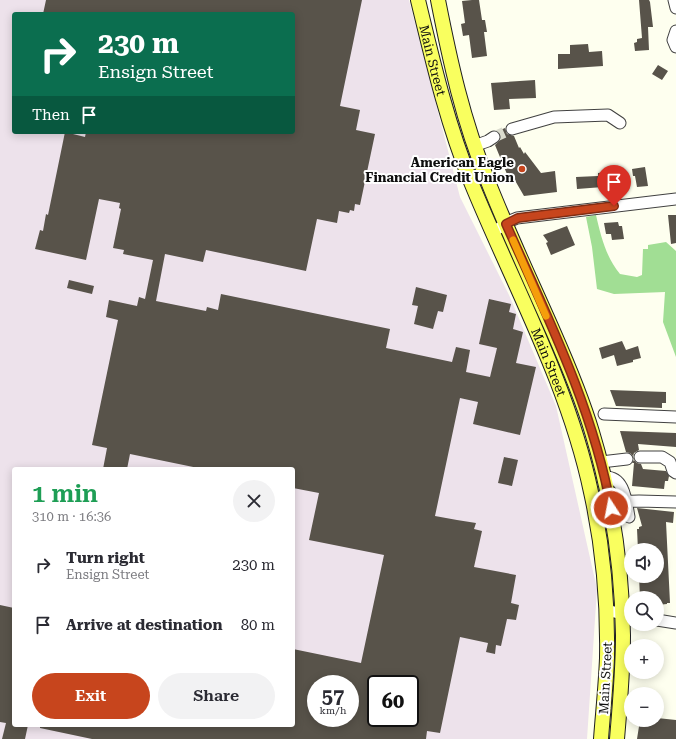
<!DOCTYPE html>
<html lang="en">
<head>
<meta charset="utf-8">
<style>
  :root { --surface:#fff; --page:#f2f2f3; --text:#2b2b33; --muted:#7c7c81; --accent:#c7451d }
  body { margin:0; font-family:"Roboto Serif",serif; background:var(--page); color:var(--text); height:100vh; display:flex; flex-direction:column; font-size:15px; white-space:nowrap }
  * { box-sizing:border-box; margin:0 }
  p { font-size:13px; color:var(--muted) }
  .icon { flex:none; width:22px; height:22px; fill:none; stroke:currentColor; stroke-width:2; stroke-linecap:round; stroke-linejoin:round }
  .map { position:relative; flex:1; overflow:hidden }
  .side { position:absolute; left:12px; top:467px; width:283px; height:260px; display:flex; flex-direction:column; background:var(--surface); border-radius:4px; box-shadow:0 2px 10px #0003 }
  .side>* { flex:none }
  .guide { position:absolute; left:12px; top:12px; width:283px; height:122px; border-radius:4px; box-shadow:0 2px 10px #0003; background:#0b6e4f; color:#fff; overflow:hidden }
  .controls { position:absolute; left:624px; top:543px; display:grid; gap:8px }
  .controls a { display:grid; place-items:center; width:40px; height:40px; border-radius:50%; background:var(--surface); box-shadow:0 2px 10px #0003; font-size:20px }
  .speed { position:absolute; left:307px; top:675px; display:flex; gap:8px; font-size:20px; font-weight:700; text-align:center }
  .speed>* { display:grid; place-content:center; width:52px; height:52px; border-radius:50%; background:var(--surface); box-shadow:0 2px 10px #0003; line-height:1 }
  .speed small { font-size:10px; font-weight:400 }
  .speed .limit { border:2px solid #111; border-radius:6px; background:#fff; color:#111 }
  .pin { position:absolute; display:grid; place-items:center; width:34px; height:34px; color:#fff; margin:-41px -17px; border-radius:50% 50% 50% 0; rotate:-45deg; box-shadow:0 0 4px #0007 }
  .pin .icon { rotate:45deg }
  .me { position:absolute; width:44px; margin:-22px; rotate:349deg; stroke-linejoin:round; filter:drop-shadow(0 0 3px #0008) }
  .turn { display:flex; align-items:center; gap:14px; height:84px; padding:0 20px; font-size:18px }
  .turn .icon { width:52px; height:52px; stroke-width:2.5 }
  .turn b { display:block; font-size:28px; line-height:34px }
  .then { display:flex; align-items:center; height:38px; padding:0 20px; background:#0003; gap:8px; font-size:15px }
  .round { display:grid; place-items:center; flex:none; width:42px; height:42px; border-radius:21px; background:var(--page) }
  .head { display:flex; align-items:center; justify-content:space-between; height:68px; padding:0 20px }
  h1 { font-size:24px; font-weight:600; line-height:30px; color:#1e9e55 }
  .button { display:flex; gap:8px; margin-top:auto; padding:8px 20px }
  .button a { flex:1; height:46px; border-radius:24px; background:var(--accent); color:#fff; font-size:16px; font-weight:600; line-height:46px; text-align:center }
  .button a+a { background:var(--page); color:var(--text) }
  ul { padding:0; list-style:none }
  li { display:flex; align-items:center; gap:12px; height:60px; padding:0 20px }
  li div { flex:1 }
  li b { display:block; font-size:15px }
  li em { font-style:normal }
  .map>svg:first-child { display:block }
</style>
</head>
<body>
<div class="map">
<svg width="676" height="739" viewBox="0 0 676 739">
  <rect width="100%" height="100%" fill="#feffef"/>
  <!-- industrial -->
  <path fill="#ede2eb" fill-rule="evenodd" d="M0,0h409l51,197 49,98 47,111 41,183 -10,150h-587zM14,14h279v118h-279zM14,469h279v256h-279zM316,684h34v34h-34zM376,684h34v34h-34z"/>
  <!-- forest -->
  <path fill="#a1de94" d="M596,215c5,22 10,42 24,59l17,3 5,-2 1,-26h5v-4l18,-3 10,9v106l-13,-35 2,-30 -51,2 -17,-5 -5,-42 -6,-30z"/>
  <!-- building -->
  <path fill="#58534a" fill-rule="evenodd" d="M46,0h316l-22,106 20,4 -4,20 19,4 -15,71 -5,-1 -1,7 -4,-1 -1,3 -10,-2 -2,12 -20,-4 -11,52 -100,-21 -3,12 -38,-8 -9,47 50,10 1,-4 11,3 3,-16 169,35 -4,19 66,14 4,-15 14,3 -4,22 24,5 7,-29 -18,-4 10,-45 22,5 -2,8 7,2 -3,15 10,3 -7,31 20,4 -16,68 -47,-11 5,-22 -18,-4 -25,118 22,4 19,3 -2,6 8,2 -8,36 42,8 -5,28 8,2 -3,15 -9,-1 -6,27 -5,-1 -1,9 -9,-2 2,-9 -28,-6 -20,96 -13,-2 -1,8h-334l-52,-11v-3h253v-76l68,14 23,-108 -75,-15 10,-47 -26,-5v-19h-90l-73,-15 -3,15h-24l4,-21 -15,-3 26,-125 -12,-3 3,-17 28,6 2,-9 6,2 8,-39 -30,-6 1,-4 -11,-2 8,-39 -2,-1 1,-5 -21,-4 -13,61 -51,-11 5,-19 3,1 3,-17 2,1 17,-83 20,5 1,-5h207v-118h-250zM316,684h34v34h-34zM376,684h34v34h-34z
    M472,0h7l3,20h3l2,12h-3l3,24 -15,2 -3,-23 -6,1 -2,-12 4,-1 -3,-22z
    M639,0h10l1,2 3,25h-5l1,23 -14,1 -1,-8 3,-1v-3l5,-1z
    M588,44l1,8 13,-1 1,15 -45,3v-15h12v-9z
    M658,65l10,6 -6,9 -10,-6z
    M535,80l1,18 -27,1 1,10 -16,1 -3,-27z
    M505,128l2,6 7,2 5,12 1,-1 4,7 1,-2 16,21 14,-2 2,21 -33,4 -11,-19 -4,2 -14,-34 5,-5 1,-3 -3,-6z
    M645,167l3,19 -11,1 -2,-11h-2l-1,-7z
    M611,172v3l1,-1 2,12h-3v5l-8,1v-5l-26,2 -1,-12 22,-1v-3z
    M668,215h8v28l-5,1z
    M618,222l1,4h3l2,13 -12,1 -1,-6h-5l-2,-11z
    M567,226l8,19 -24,10 -5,-12 2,-1 -5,-7z
    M69,280l25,6 -2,8 -25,-6z
    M416,287l31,8 -4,17 -5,-1 -5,18 -19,-5 4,-18 -6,-1z
    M622,341l4,9 12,-4 3,12 -8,2v2l-16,4 -3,-11 -12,4 -3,-11z
    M610,390l56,2v11h-4v5l-46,-2z
    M620,431l56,2v14l-38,-3 1,6 -5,3 -1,3 -3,-3 -4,-1z
    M504,457l14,3 -6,26 -14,-3z
    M634,460l3,3 4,1 2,5 23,2 3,5 -1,5h-3l-1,8 -32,-3 2,-23h-2z
    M637,508l37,4 -1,11 -7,-1 4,81h-3v1l-10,1v-7h-17l-1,-22h18v-26h-19l-1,-21h2v-2l3,-1z
    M0,605l14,3v117h14l-3,14h-23l4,-16 -6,-1z
    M657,718l19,2v19h-39l3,-19h17z"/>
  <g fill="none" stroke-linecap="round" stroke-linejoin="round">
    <!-- minor-tunnel -->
    <path stroke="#dadbcd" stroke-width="11" stroke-dasharray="11 5.5" stroke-linecap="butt" d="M494,137l18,-8"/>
    <defs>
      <path id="minor" d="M674,0l2,8
        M676,31l-3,9 3,7
        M512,129l42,-12 54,-2 12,8
        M474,146l14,-5 6,-4
        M493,232l17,-11 7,-3 159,-19
        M604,414l72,3
        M640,457h22l8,5 3,9 3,2
        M601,462l26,-3
        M604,477c21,-1 22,24 25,40
        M610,502l29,-1 37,1
        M606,610l25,6
        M657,620l19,3"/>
      <g id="major">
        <path id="s1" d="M418,0c15,62 29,123 53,182 42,103 97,201 120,310 12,54 17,111 16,166 -1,27 -4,54 -6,81"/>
        <path d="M438,0c12,61 25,121 49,179 20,51 44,102 66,152 15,34 29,67 39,101 20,66 30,134 31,203 0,35 -3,69 -6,104"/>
      </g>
    </defs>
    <!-- minor casing -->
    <use href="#minor" stroke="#414141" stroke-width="13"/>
    <!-- major casing -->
    <use href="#major" stroke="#1f1f1f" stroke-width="16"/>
    <!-- minor -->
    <use href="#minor" stroke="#fff" stroke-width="11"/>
    <!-- major -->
    <use href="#major" stroke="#f9ff5f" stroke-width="14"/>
  </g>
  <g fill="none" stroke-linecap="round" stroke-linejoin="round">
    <defs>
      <path id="route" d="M611,508c-18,-100 -64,-192 -105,-284l12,-6 96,-12"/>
    </defs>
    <!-- route casing -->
    <use href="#route" stroke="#812d13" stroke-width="10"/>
    <!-- route -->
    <use href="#route" stroke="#c7451d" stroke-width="7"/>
    <!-- slow -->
    <path stroke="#f59e0b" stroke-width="7" d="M513,240l33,76"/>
  </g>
  <!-- markers -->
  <circle fill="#c7451d" stroke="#fff" stroke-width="1.5" cx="522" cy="169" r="4"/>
  <g text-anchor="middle" stroke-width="4" stroke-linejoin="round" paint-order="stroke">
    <!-- street labels -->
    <g font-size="13" fill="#0e0e0e" stroke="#fff">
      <text dy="5" stroke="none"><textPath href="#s1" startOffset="62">Main Street</textPath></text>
      <text dy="5" stroke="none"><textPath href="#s1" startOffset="386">Main Street</textPath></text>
      <text transform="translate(605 678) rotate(-87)" y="5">Main Street</text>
    </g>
    <!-- poi labels -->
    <g font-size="13" font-weight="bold" fill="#0e0e0e" stroke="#fff" text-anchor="end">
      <text x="514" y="167">American Eagle<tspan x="514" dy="15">Financial Credit Union</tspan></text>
    </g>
  </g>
</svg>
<div class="controls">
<a><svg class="icon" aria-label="sound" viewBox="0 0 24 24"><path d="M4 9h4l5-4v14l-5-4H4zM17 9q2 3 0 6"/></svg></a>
<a><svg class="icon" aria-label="search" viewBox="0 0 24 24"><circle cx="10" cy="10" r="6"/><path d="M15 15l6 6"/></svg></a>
<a>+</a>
<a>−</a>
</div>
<div class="speed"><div>57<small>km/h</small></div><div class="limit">60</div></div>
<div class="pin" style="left:614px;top:206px;background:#d93025"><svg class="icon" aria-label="arrive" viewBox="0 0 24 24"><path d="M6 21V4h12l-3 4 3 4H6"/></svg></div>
<svg class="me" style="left:611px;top:508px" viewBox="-20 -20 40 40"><circle r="17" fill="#c7451d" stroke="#fff" stroke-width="3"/><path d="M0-11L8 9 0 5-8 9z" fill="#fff"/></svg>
<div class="guide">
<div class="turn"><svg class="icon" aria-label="right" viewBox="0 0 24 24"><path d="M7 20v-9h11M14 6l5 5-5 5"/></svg><div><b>230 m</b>Ensign Street</div></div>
<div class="then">Then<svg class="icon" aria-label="arrive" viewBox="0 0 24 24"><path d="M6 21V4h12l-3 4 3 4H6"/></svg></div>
</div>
<section class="side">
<div class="head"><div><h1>1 min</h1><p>310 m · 16:36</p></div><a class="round"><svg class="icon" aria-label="close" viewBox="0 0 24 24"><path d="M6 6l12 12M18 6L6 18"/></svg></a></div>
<ul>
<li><svg class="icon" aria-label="right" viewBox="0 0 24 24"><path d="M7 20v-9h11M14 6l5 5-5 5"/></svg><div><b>Turn right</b><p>Ensign Street</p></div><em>230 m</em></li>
<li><svg class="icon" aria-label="arrive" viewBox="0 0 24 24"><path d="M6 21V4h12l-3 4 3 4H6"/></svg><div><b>Arrive at destination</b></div><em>80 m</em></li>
</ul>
<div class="button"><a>Exit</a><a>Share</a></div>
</section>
</div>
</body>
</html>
